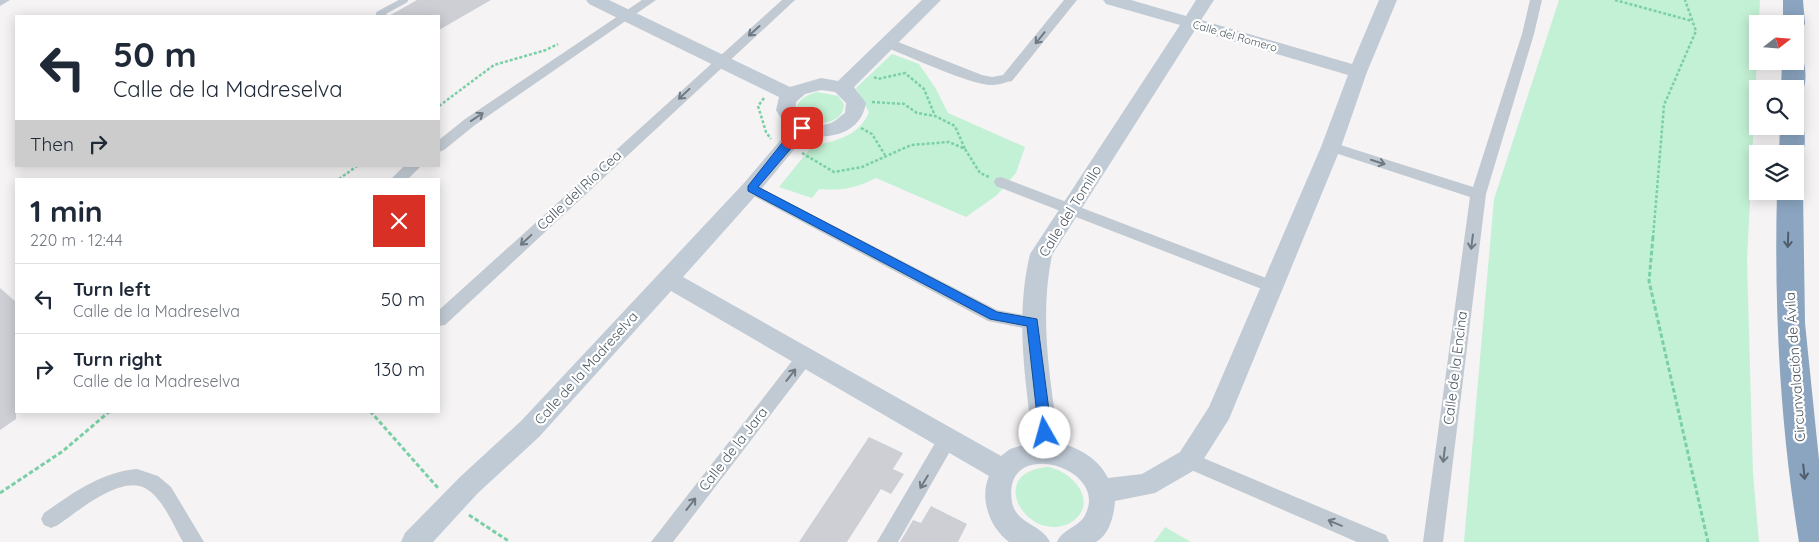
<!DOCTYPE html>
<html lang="en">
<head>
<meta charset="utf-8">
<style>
  :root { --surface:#fff; --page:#f2f2f3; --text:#1f2937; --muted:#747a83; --line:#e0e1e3 }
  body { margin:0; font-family:Quicksand,sans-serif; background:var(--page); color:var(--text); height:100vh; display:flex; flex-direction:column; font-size:19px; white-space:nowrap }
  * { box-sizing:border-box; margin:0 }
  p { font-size:16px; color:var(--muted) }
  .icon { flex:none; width:28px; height:28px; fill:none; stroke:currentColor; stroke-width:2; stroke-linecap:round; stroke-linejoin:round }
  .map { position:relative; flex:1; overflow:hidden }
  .drawer { position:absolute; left:15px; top:178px; width:425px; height:235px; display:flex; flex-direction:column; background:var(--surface); border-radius:0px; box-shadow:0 2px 12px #0003 }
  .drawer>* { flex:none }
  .guide { position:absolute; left:15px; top:15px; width:425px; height:152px; border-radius:0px; box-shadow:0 2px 12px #0003; background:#fff; color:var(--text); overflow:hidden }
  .needle { width:32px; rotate:73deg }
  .controls { position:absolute; left:1749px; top:15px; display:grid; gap:10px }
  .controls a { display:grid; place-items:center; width:55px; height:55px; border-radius:0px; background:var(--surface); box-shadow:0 2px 12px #0003; font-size:25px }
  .pin { position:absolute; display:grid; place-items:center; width:42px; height:42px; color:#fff; margin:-21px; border-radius:10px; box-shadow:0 2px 8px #0006 }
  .me { position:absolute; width:55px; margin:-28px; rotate:353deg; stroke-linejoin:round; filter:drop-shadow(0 0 4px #0008) }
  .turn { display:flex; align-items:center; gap:18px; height:105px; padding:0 15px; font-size:22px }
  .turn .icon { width:65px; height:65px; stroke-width:2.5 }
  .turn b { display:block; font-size:35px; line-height:42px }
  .then { display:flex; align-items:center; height:48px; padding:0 15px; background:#0003; gap:10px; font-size:19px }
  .round { display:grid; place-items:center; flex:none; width:52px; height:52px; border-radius:0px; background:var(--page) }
  .overview { display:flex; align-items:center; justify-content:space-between; height:85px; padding:0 15px }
  h1 { font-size:30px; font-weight:800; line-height:38px }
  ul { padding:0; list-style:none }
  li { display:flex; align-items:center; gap:15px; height:70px; padding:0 15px; border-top:1px solid var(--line) }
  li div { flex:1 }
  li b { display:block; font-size:19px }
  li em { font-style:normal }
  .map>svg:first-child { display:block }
</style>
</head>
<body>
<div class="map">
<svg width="1819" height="542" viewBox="0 0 1819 542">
  <rect width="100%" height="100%" fill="#f5f3f3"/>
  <!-- green -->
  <path fill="#c3f1d5" d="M1559,0h201l-13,261 6,213 6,68h-295l30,-343z
    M892,54l27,10 17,25 12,24 77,34 -9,26 -19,22 -31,22 -90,-39c-19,10 -35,13 -57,11l-7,9 -33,-11 34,-42c23,-3 47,-10 56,-33l-13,-24z
    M817,92l21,4 6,8c0,24 -42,25 -48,4 4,-10 11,-13 21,-16z
    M1049,467c27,6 52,39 19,57 -43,18 -83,-53 -19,-57z
    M1165,527l26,15h-37z"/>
  <!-- building -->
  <path fill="#cdcfd5" d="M417,0h74l-52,30v-14h-50z
    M0,288l16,14v117l-16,11z
    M869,437l34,16 -10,16 11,5 -13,20 -10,-5 -34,53h-48z
    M931,506l36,18 -9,18h-58l13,-22 8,3z"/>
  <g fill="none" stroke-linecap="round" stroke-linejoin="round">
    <!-- path-far1 -->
    <path stroke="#7ad0a6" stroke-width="2.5" stroke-dasharray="3 2" stroke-linecap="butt" d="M1615,0l77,21
      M874,77l4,2 27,-6 19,16 11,27
      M764,98l-6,8 8,26 5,7
      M872,102l32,2 13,9 18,3 20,10 10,23
      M439,106l55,-41 52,-15 12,-6
      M861,128l11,6 13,21
      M802,153l32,19 28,-5 49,-22 38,-3 16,7 15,24 9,4
      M339,179l18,-13
      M1653,238l11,-133 32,-74 -11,-31"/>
    <!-- path -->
    <path stroke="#7ad0a6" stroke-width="3" stroke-dasharray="4.5 2.5" stroke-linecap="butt" d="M1653,237l-4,44 59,261
      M370,411l68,77
      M0,493l63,-42 47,-40
      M469,515l41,27"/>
    <!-- lane -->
    <path stroke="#c1cad2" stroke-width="6" d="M384,16l-5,-2 26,-14"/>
    <!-- street -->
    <path fill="#c1cad2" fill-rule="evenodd" d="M0,0h10l-10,6z
      M642,0h14l-181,125 -31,25 -5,2v-12l26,-21z
      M782,0h13l-350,325 -6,1v-16z
      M1064,0h13l-65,81c-6,1 -13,4 -19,4 -21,1 -87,-30 -110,-39l-1,-3 6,-4 5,1 89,35 10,2 11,-2z
      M1530,0h12l-8,34 -48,160 -43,348h-20l47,-345 -144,-47 -2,-3 7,-5 142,45 49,-153z
      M404,166h17l-13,13h-17z
      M1001,177l278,106 2,4 -2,4 -6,2 -6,-2 -271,-105 -2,-4 2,-4z
      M751,183l246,127 42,8 3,5 -3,5 -6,2 -45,-9 -242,-129 -3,-4 3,-4z
      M805,350l6,2 3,5 -3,5 -138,180h-22l148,-190z
      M948,431l7,2 2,6 -59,103h-21l64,-109z
      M1189,452l197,83 3,7h-32l-175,-76 -2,-6 2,-6z
      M137,469l21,7 13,11 33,55h-21c-10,-17 -20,-44 -38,-54 -25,-13 -68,24 -87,37l-7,3 -7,-3 -3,-6 3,-6c29,-20 57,-41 93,-44z"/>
    <!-- secondary -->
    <path fill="#c1cbd6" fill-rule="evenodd" d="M586,0h23l181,87 31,-9 17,3 84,-81h19l-87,87 12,16c-5,29 -33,37 -60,32l-48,58 -75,84 318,179 9,-7 23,-7c-8,-64 -18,-125 -3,-188l150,-229 -74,-21 -3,-4h28l55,16 10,-16h18l-13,20 151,44 27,-64h18l-30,72 -26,75 -112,272 -31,49 -43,25 -40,8c-1,14 -5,33 -19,41h-39c7,-15 23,-14 29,-29 22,-47 -85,-77 -74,-11 4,22 30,22 38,40h-41c-19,-14 -30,-43 -20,-66l-318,-185 -132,146 -61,56 -45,49h-32l4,-9 55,-56 61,-56 223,-238 46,-54 -5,-4 -9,-15 3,-13 -190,-93zM1195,30l153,45 -27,72 -112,260 -29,45 -38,22 -34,4c-10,-20 -28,-29 -49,-36 -9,-63 -20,-124 -7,-187zM821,90l14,2 11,11 -1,10c-5,3 -9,8 -14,10 -16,6 -37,-3 -35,-21l9,-8z"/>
    <!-- highway -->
    <path fill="#8ba5c1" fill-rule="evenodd" d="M1783,0h20l2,24 -3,5 -7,1v-6h-12z
      M1795,55l6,1c6,9 6,30 0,38l-6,2v-7h-14l1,-28h13z
      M1795,119l5,2c7,9 6,29 0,39l-5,1v-7h-16l1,-28h15z
      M1795,184l4,1 4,6 2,132 14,137v82h-20c-19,-117 -25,-233 -22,-351h18z"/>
  </g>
  <!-- one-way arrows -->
  <defs><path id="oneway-shaft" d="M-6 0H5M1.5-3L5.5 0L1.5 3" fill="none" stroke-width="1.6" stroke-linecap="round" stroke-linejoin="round" transform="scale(1.25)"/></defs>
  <g stroke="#6e7983">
    <use href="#oneway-shaft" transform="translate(754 31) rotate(138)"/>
    <use href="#oneway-shaft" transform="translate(1040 38) rotate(129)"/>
    <use href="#oneway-shaft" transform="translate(684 94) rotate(137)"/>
    <use href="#oneway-shaft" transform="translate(477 117) rotate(-34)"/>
    <use href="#oneway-shaft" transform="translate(1378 162) rotate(18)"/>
    <use href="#oneway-shaft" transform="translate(526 240) rotate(137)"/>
    <use href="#oneway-shaft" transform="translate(1472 242) rotate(97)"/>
    <use href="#oneway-shaft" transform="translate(791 375) rotate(-52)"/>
    <use href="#oneway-shaft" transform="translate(1444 455) rotate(97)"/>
    <use href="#oneway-shaft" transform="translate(924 482) rotate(121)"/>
    <use href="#oneway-shaft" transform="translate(691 504) rotate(-52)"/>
    <use href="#oneway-shaft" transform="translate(1335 523) rotate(-157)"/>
  </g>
  <g stroke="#505e6b">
    <use href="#oneway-shaft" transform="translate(1788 240) rotate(92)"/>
    <use href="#oneway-shaft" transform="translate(1804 472) rotate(84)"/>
  </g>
  <!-- route -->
  <path fill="#1a73e8" stroke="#114b97" d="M802,125l4,1v5l-48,56 239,125 40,7 15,114 -2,4 -5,1 -6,-5 -12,-107 -37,-7 -242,-128v-5l34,-43z"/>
  <g text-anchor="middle" stroke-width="4.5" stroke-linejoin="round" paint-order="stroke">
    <!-- far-street labels -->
    <g font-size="11" fill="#4a5661" stroke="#fff">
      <text transform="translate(1235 36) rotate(16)" y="4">Calle del Romero</text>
    </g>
    <!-- street labels -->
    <g font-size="14" fill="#4a5661" stroke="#fff">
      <text transform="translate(579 190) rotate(-43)" y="5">Calle del Río Cea</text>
      <text transform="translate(1070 211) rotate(-58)" y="5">Calle del Tomillo</text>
      <text transform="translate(1795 367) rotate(-94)" y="5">Circunvalación de Ávila</text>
      <text transform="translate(586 368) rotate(-48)" y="5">Calle de la Madreselva</text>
      <text transform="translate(1455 368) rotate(-83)" y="5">Calle de la Encina</text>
      <text transform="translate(733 449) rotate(-52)" y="5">Calle de la Jara</text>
    </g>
  </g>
</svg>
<div class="controls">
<a><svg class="needle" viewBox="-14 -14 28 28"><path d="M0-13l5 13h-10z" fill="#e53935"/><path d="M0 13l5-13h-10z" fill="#747a83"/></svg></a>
<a><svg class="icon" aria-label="search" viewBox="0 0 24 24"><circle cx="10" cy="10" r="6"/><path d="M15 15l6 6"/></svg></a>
<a><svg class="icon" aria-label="layers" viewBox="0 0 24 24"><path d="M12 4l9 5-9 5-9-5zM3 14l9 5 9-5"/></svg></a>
</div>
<div class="pin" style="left:802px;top:128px;background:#d93025"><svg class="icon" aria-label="arrive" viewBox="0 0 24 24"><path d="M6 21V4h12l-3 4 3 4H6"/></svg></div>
<svg class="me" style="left:1045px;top:433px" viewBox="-20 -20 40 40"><circle r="19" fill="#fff"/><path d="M0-13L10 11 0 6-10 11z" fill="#1a73e8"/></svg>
<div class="guide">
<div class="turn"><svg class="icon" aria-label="left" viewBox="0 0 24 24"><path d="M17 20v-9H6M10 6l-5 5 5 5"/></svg><div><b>50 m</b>Calle de la Madreselva</div></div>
<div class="then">Then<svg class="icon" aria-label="right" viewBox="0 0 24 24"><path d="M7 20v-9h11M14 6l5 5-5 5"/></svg></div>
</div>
<section class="drawer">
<div class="overview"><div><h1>1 min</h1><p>220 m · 12:44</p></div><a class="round" style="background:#d93025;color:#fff"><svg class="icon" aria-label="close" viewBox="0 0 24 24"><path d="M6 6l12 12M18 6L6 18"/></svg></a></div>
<ul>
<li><svg class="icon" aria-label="left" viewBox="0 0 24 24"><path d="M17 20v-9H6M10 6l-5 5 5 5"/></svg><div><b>Turn left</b><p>Calle de la Madreselva</p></div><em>50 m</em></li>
<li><svg class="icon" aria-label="right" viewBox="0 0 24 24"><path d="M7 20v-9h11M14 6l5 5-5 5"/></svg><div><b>Turn right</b><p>Calle de la Madreselva</p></div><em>130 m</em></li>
</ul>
</section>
</div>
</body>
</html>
